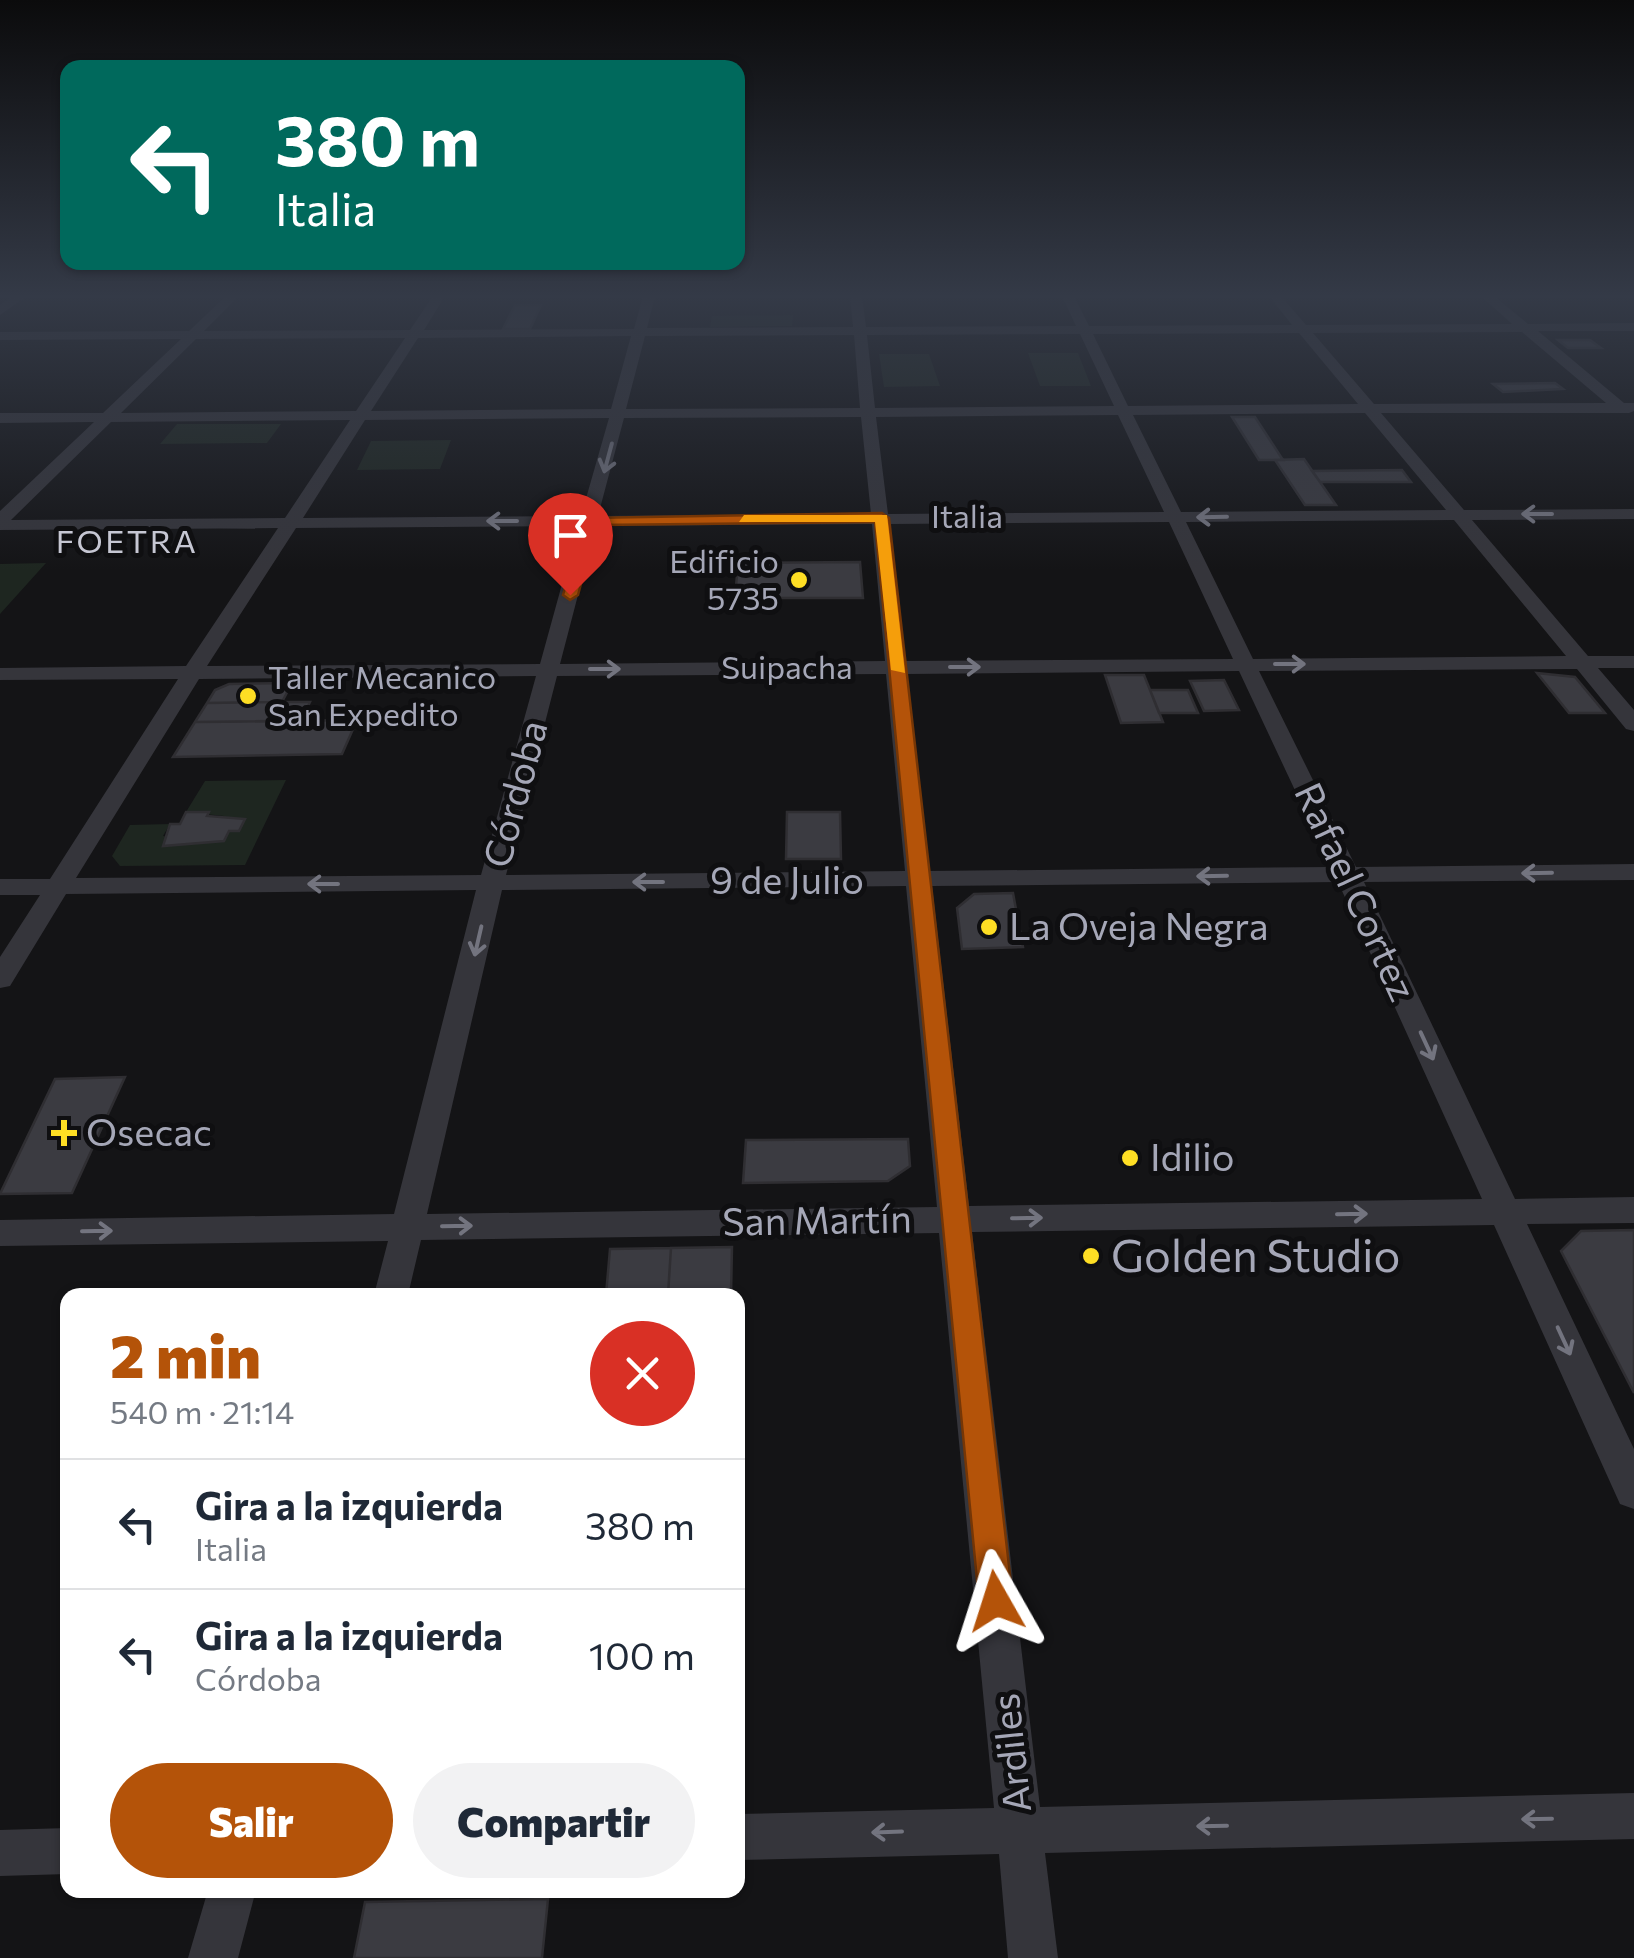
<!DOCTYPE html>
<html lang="es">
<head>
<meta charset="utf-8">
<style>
  :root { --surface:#fff; --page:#f2f2f3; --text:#1f2937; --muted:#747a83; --line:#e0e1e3; --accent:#b45309 }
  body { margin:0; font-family:Commissioner,sans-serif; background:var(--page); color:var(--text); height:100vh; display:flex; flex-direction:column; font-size:38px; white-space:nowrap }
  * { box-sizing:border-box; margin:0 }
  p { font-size:32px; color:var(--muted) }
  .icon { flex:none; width:55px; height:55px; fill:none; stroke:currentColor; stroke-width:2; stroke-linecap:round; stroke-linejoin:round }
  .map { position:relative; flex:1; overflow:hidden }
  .drawer { position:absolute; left:60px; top:1288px; width:685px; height:610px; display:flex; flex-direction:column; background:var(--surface); border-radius:20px; box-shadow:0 2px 8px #0004 }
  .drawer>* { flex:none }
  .top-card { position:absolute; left:60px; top:60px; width:685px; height:210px; border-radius:20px; box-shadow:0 2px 8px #0004; background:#00695c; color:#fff; overflow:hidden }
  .pin { position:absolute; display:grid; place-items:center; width:85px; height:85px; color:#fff; margin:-102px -42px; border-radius:50% 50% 50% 0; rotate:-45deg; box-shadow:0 0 10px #0007 }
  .pin .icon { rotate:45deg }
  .me { position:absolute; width:110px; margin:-55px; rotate:354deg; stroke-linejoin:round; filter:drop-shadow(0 0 8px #0008) }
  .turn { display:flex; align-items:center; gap:35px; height:210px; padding:0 50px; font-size:45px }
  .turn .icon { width:130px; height:130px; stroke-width:2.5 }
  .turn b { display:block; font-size:70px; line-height:85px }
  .round { display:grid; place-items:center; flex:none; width:105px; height:105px; border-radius:52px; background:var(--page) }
  .head { display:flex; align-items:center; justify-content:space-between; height:170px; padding:0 50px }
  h1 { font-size:60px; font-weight:800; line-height:75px; color:var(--accent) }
  .primary-button { display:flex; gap:20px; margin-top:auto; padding:20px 50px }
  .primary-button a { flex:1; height:115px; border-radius:60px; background:var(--accent); color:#fff; font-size:40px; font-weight:800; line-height:115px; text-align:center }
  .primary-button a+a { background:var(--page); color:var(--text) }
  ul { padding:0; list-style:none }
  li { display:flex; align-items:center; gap:30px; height:130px; padding:0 50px; border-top:2px solid var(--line) }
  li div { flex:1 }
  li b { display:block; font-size:38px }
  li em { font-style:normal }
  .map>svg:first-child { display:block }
</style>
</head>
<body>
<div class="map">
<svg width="1634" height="1958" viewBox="0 0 1634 1958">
  <rect width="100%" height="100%" fill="#141416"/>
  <!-- green -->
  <path fill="#1e2620" d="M793,315l-1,11 -82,1 2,-11z
    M1028,353h50l13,33h-51z
    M879,354h50l11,32 -56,1z
    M177,424h104l-14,19 -107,1z
    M451,440l-11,29 -83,1 14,-29z
    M46,563l-46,51v-50z
    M286,780l-41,85 -125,1 -8,-10 18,-31 40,-1 -7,12 5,1 -3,9 59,-5 5,-10 -5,-15 -38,-4 19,-31z"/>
  <!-- building -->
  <path fill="#3b3b41" stroke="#2f2e32" stroke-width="2.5" d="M515,305h26l-11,24h-27z
    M1558,340h32l11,8h-33z
    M1555,383l8,6 -60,3 -10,-8z
    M1232,417h23l28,43h-24z
    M1304,459l32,46h-31l-30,-45z
    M1402,470l9,12h-91l-8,-11z
    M860,562l3,36h-128l3,-35z
    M1537,673l38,4 30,36h-36z
    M1105,675h39l19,47 -42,1z
    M1224,680l15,30 -35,1 -14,-30z
    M292,683l-10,19 -75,1 8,-13 14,-6z
    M1150,690h38l10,23h-39z
    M282,702h28l-9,19 -106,1 12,-19z
    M357,720l-15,34 -169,3 22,-35z
    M186,812h23l-2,4 38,3 -6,12h-10l-5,10 -61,5 7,-22h10z
    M787,812h53l1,47h-55z
    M1013,893l10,54 -61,2 -5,-41 17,-14z
    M125,1077l-53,116 -72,1 55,-115z
    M908,1139l2,27 -22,15 -145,2 3,-43z
    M1634,1230v163l-73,-142 20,-20z
    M732,1247l-1,48h-63l3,-47z
    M671,1248l-3,47h-62l4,-46z
    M548,1899l-6,59h-188l11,-56z"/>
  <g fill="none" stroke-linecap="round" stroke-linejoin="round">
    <!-- street -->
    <path fill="#35353b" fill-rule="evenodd" d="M13,296h14l-27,19v-10z
      M226,296h13l-35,35 206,-1 23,-34h12l-21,34 210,-1 9,-33h12l-8,32 206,-1 -3,-31h12l4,31 210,-1 -14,-30h12l15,30 203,-1 -23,-29h12l25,29 206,-1 -31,-28h13l34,28 106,-1v8h-96l86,72h10v8l-5,2h-248l83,97 170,-1v10l-162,1 116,136h46v12h-36l36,42v21l-8,-2 -49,-60 -318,2 97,196 278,-3v16l-270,2 151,317 119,-2v26l-107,1 107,225v60l-14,-5 -126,-279 -522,7 68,575 594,-14v46l-589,14 13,105h-50l-9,-104 -261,6v-46l256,-6 -55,-575 -518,7 -13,55h-34l14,-54 -388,5v-26l394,-6 82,-324 -410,4 -56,92 -10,2v-31l40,-62h-40v-16h50l128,-200 -178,1v-12l186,-2 92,-138 -278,2v-19l94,-89 -94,1v-10h103l78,-74 -181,1v-8l189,-1zM1522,332l84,71 -232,1 -61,-71zM1299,333l59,71 -230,2 -35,-72zM1080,334l34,72 -239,2 -8,-73zM854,335l6,73 -234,1 19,-73zM631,336l-20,73 -240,2 47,-73zM405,338l-49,73 -235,2 75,-74zM1365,413l81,97 -265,2 -48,-97zM1118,415l46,97 -276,2 -12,-97zM861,417l10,97 -273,2 26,-98zM609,418l-28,98 -278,2 62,-98zM350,420l-65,98 -274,2 100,-98zM1454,520l112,136 -313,3 -67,-137zM1169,522l64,137 -328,2 -16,-137zM872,524l13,137 -325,3 36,-138zM578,526l-38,138 -333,2 89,-138zM1239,671l92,196 -401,4 -23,-197zM886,674l19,197 -399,4 51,-199zM536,676l-55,199 -405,3 123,-199zM1338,882l144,317 -513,7 -37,-320zM906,886l31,321 -510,7 75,-324z
      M68,1828v46l-68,2v-46z
      M208,1890h48l-18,68h-50z"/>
  </g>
  <!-- one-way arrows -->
  <defs><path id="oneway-shaft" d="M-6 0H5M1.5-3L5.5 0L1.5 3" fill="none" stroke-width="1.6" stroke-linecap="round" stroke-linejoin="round" transform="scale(2.5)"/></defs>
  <g stroke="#73747f">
    <use href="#oneway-shaft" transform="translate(608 458) rotate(105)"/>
    <use href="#oneway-shaft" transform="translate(1537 514) rotate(180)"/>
    <use href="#oneway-shaft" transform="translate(1212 517) rotate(179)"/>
    <use href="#oneway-shaft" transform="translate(502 521) rotate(180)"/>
    <use href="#oneway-shaft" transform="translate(1290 664)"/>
    <use href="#oneway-shaft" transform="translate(965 667)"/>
    <use href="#oneway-shaft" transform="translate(605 669)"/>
    <use href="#oneway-shaft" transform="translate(1537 873) rotate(179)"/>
    <use href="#oneway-shaft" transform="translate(1212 876) rotate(179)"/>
    <use href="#oneway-shaft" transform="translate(648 882) rotate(180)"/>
    <use href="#oneway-shaft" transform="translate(323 884) rotate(180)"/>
    <use href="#oneway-shaft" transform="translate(478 941) rotate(103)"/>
    <use href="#oneway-shaft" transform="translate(1427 1046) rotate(65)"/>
    <use href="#oneway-shaft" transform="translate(1352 1214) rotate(-1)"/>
    <use href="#oneway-shaft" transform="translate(1027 1218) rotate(-1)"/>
    <use href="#oneway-shaft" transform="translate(457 1226) rotate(-1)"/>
    <use href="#oneway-shaft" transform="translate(97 1231) rotate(-1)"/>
    <use href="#oneway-shaft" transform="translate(1564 1341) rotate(65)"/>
    <use href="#oneway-shaft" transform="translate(1537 1819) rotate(179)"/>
    <use href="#oneway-shaft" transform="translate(1212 1826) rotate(179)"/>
    <use href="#oneway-shaft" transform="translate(887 1832) rotate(178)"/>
  </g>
  <!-- sky -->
  <linearGradient id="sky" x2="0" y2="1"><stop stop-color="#0b0b0c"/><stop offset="0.52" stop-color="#343a47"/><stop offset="1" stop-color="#343a47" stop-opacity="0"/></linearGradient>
  <rect width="1634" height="570" fill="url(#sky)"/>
  <!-- route -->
  <path fill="#b45309" stroke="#753606" stroke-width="2.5" d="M882,513l7,5 124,1083 -5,12 -12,5 -12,-5 -5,-12 -104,-1079 -278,3 -19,70 -8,5 -7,-5 23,-77z"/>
  <!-- slow -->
  <path fill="#f59e0b" d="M744,515h143l18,158 -14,-3 -16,-148h-136z"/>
  <!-- markers -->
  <g fill="#fede24" stroke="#0f0f11" stroke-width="4">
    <circle cx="799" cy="580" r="10"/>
    <circle cx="248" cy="696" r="10"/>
    <circle cx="989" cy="927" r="10"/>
    <path d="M59 1118h10v10h10v10h-10v10h-10v-10h-10v-10h10z"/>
    <circle cx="1130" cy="1158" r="10"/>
    <circle cx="1091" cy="1256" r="10"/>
  </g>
  <g text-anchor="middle" stroke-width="10" stroke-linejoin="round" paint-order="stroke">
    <!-- far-street labels -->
    <g font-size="32" fill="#a5a7b7" stroke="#0f0f11">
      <text x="967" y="528">Italia</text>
      <text x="787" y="679">Suipacha</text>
    </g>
    <!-- far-neighbourhood labels -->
    <g font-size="32" letter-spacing="2.5" fill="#c6c7d3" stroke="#0f0f11">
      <text x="127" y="553">FOETRA</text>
    </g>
    <!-- far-poi labels -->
    <g font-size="32" fill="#a5a7b7" stroke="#0f0f11" text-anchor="end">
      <text x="779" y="573">Edificio<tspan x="779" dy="37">5735</tspan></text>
      <text x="268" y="689" text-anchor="start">Taller Mecanico<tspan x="268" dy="37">San Expedito</tspan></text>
    </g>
    <!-- street labels -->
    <g font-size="38" fill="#a5a7b7" stroke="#0f0f11">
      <text transform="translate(516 794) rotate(-75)" y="13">Córdoba</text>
      <text x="787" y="894">9 de Julio</text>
      <text transform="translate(1355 892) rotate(65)" y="13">Rafael Cortez</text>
      <text transform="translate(817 1221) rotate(-1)" y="13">San Martín</text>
      <text transform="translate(1012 1753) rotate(-96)" y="13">Ardiles</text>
    </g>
    <!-- poi labels -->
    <g font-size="38" fill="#a5a7b7" stroke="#0f0f11" text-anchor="start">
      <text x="1009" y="940">La Oveja Negra</text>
      <text x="86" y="1146">Osecac</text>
      <text x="1150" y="1171">Idilio</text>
    </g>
    <!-- near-poi labels -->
    <g font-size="45" fill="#a5a7b7" stroke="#0f0f11" text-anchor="start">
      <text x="1111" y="1272">Golden Studio</text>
    </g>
  </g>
</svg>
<div class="pin" style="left:570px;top:595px;background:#d93025"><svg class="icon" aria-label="arrive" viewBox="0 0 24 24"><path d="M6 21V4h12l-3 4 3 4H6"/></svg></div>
<svg class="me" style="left:996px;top:1601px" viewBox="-20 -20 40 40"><path d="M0-17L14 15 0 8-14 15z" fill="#b45309" stroke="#fff" stroke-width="4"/></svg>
<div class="top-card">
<div class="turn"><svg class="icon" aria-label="left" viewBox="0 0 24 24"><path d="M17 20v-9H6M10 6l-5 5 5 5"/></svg><div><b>380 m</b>Italia</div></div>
</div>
<section class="drawer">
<div class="head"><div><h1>2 min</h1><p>540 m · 21:14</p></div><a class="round" style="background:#d93025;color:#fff"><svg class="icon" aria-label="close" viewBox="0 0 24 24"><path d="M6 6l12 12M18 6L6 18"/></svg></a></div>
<ul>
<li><svg class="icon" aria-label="left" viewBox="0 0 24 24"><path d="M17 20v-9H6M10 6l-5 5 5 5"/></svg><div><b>Gira a la izquierda</b><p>Italia</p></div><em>380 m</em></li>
<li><svg class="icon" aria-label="left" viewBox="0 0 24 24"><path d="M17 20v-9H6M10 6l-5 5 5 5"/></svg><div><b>Gira a la izquierda</b><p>Córdoba</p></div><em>100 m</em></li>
</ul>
<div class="primary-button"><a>Salir</a><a>Compartir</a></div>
</section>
</div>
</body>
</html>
